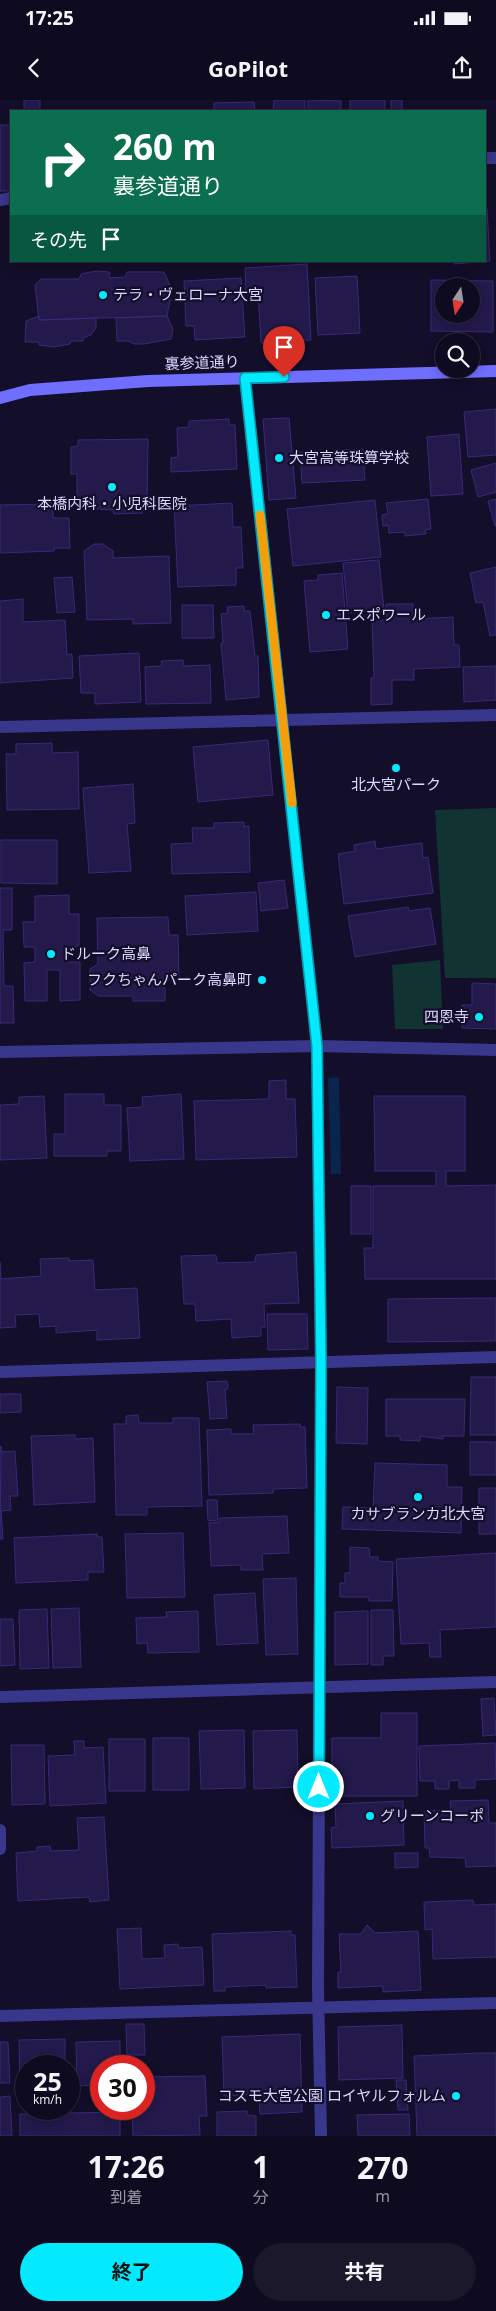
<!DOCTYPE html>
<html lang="ja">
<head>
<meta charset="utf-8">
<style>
  :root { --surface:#0e0a1f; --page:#1c182c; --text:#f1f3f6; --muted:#9b9aa4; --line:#2e2b3d; --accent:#03eaff }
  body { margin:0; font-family:"Open Sans","Noto Sans JP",sans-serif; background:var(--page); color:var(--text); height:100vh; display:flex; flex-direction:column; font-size:19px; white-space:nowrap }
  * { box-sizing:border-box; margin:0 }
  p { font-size:16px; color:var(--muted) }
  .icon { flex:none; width:28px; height:28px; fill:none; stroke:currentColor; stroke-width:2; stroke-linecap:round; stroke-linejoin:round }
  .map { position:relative; height:2036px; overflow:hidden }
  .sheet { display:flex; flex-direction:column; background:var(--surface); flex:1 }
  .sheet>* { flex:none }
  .banner { position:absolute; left:10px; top:10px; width:476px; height:152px; border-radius:0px; box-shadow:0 2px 12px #0003,0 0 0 1px var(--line); background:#0b6e4f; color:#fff; overflow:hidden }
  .needle { width:32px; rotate:192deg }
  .controls { position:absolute; left:435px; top:178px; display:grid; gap:10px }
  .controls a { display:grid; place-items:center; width:45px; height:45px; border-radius:50%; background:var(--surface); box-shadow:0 2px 12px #0003,0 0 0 1px var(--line); font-size:25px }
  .speed { position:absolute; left:15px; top:1955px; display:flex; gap:10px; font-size:25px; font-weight:700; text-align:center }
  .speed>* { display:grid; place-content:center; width:65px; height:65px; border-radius:50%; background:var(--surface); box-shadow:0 2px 12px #0003,0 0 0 1px var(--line); line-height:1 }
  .speed small { font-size:12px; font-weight:400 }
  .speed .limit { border:8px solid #d22; background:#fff; color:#111 }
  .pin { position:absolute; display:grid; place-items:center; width:42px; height:42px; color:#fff; margin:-51px -21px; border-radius:50% 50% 50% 0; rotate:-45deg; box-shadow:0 0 5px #0007 }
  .pin .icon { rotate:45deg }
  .me { position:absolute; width:55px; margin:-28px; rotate:0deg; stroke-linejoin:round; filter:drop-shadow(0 0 4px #0008) }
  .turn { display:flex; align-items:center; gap:18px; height:105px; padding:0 20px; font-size:22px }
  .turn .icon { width:65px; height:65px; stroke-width:2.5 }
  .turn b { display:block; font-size:35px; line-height:42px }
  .then { display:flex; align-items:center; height:48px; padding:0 20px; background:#0003; gap:10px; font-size:19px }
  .eta { display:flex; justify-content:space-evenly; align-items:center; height:85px; text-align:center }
  .eta b { font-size:30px; font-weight:700; line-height:35px }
  .button { display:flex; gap:10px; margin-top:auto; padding:10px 20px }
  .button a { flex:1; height:58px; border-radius:30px; background:var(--accent); color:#111; font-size:20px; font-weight:700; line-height:58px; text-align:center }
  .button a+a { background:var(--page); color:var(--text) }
  .status { display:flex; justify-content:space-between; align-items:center; height:35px; padding:0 25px; background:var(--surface); direction:ltr }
  .status svg { height:14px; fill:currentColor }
  header { display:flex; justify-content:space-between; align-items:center; height:65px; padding:0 20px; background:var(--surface); font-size:22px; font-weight:700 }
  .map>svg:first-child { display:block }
</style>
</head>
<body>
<div class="status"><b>17:25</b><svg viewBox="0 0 49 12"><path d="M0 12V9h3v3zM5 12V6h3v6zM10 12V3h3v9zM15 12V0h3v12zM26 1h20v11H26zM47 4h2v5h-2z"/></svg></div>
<header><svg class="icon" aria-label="back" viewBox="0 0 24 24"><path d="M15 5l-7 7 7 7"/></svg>GoPilot<svg class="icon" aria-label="share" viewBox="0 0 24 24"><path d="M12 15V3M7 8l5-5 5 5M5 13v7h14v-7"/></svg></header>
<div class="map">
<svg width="496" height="2036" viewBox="0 0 496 2036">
  <rect width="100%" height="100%" fill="#130e29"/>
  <!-- green -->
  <path fill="#113432" d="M496,708v170h-51l-10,-168z
    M440,860l3,69h-48l-3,-64z"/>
  <!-- water -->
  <path fill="#09244d" d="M339,977l2,97h-10l-3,-96z"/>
  <!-- building -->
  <path fill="#23194b" stroke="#382a79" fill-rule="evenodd" d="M24,0h16v11h-16z
    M274,0h31v11h-32z
    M308,0l33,1v10h-33z
    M350,0h35v11h-35z
    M391,0h11v11h-11z
    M254,2l1,9h-41v-8z
    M404,10l43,1h-43z
    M0,25h11v66h-11z
    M485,108h2l3,53 -36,3v-3h31z
    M307,164l4,76 -50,3 -3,-52 -12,1 -1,-24z
    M96,171l14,1 -1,6 16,-1 2,-5h37l8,18 -5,26 -128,4 -4,-35 6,-6h38l2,-5z
    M357,176l3,57 -42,2 -3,-57z
    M241,178l4,59 -50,3 -1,-14h-8l-2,-45z
    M431,180l62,1v51l-62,-1zM444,186h27v28h-27z
    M39,216v4l57,-2v10l-5,7 -8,3v3h-12l-1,3 -16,3 -15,-2v-3h-14l1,-21z
    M167,216l6,14 -2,9 -27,5h-10l-6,-3h-11l-1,-23z
    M496,309v46l-28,2 -4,-45z
    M289,318l7,80 -27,2 -6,-81z
    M229,319v6h6l2,44 -66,3v-14l7,-1 -1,-29 12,-1v-6z
    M459,334l4,60 -32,2 -4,-59z
    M148,339l-1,65h-5v9l-28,1 -1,-4 -16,-1v-5h-16v-5l-4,1v-26h-6v-27l7,-1v-6z
    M363,349l2,31 -63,3 -2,-31z
    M496,363v29l-18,5 -7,-27z
    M428,399l3,30 -6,1 1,4 -21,2v-4l-16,1 -1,-8 -5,1 -1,-11 6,-1 -2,-11z
    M496,399v27h-1l-7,-25z
    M375,400l6,57 -88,9 -6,-57z
    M232,403l1,24h8l2,41h-7v17l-58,2 -4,-81z
    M53,404v14h16l1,30h-16v3l-54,2v-48z
    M94,444h9l10,7v7l56,-2 2,67 -38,1v-5l-46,1 -3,-69z
    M379,460l5,50 -36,3 -5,-50z
    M496,467v68l-6,1 -7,-34 -7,1 -6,-30z
    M342,473l6,76 -38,3 -6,-71 14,-1v-5z
    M72,477l3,35 -18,1 -3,-35z
    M23,499v23l42,-2 2,35 5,-1 1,24 -73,5v-82z
    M386,504h27v15l40,-2 1,28h5l1,22 -46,2v11h-22v24l-21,1v-27h3l-2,-58h15z
    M182,505h31l1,33h-32z
    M244,506v5h6l5,45h3l1,41 -33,3 -5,-57h2l-2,-29 7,-1 -1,-6z
    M139,553l2,49 -46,2v-11h-14l-2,-37z
    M183,560l1,6 26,-1 1,38 -65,1 -1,-37 17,-1 -1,-5z
    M496,566v34l-32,2 -1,-35z
    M268,640l5,55 -75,7 -5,-55z
    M52,643v10l26,-1 1,57 -72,1 -1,-56h10v-10z
    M133,684l2,39 -8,1 4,47 -42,2 -6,-85z
    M244,722v5l5,-1 1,46 -78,2 -1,-30 22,-1 -1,-15h22v-5z
    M1,740h56v44l-56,-1z
    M375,741l1,8 46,-6 1,15 5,-1 5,36 -89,11 -6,-50 17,-3 -1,-6z
    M284,780l4,28 -27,3 -3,-28z
    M0,788h12v42h-9l1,56h9l1,37h-14z
    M256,792l2,39 -71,4 -2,-39z
    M69,795v19h10v32l-11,1v15h12v38l-20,1v-31h-13v31h-22l-1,-38 11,-1v-15h-11l-1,-25h12v-26z
    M408,807l1,4 21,-3 6,36 -81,13 -7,-41z
    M168,817l1,18h9l1,44h-14v22h-32v-5h-35l-8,-6v-21l8,-5 -1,-46z
    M472,883l24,1v45l-34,-1v-23h10z
    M286,980v19h9l2,58 -101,3 -2,-59 75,-2v-18z
    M65,994h39v11h17v46h-14v5h-53v-22h11z
    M181,994l3,65 -54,2 -3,-53 16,-1 -1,-10z
    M44,996l3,62 -47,2v-55l19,-1v-7z
    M374,996h91v75h-19v15l50,-1v94h-131l-1,-31h9v-62h63v-15h-61z
    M351,1086h20v48h-20z
    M296,1152l3,51 -35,1 1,23h-4v9l-29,2 -1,-19 -35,2 -1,-17h-11l-3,-48 35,-1 1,8 38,-1 1,-7z
    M69,1158v3l24,-1 2,30 42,-2 3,50 -43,2v-10l-41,3v-7l-16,1 -1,-13 -24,1 1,12 -16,1v-66l1,17 40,-3 -1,-17z
    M496,1198v43l-108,1v-43z
    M267,1214h40l1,35 -40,1z
    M471,1277h25v58h-26z
    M227,1281l1,8h-3l2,29 -17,1 -3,-37z
    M337,1287l31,1 -1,56 -31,-1z
    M0,1294h21v18l-21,1z
    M386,1299h79l-1,37h-21v3l-23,-3v5l-20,-1v-4h-14z
    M138,1315l1,8h34v-5h26l3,88 -55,1v8h-31l-2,-91h12v-8z
    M300,1324v3h5l2,61 -34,1v4l-64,2 -2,-65 24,-1v5h23l-1,-9z
    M75,1335v4l18,-1 2,64 -61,3 -3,-69z
    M470,1342h26v33h-26z
    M1,1346v6l14,-1 3,45h-8l1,14 -10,1 2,28h-3z
    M375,1363l72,2v22h15l-1,46 -119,-4 1,-22 30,1z
    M479,1388h17v46h-17z
    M207,1400h10l1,20 -10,1z
    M287,1416l2,37 -27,1 1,16h-22v-5l-30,1 -2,-43 11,-1v-4z
    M183,1433l2,64 -58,1 -2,-64z
    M97,1434v3h5l2,35h-16v8l-72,3 -2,-45z
    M350,1447l19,1 1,9h8v4l15,1 -1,39h-23v-4h-29v-14h5v-10h5z
    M496,1453v74l-56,3 1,27h-11l-1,-14 -28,1 -5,-85z
    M296,1478l2,76 -32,1 -3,-76z
    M255,1493l3,50 -41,2 -3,-50z
    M79,1508l2,59 -28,1 -2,-59z
    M47,1509l2,59 -29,1 -1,-59z
    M371,1510h22l1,46h-11v9h-12z
    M198,1511l1,41 -51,1 -1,-10 -10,1 -1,-26 31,-1 -1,-5z
    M368,1511v53l-33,1v-53z
    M0,1519h13l2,46 -15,1z
    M494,1598l2,37 -13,1 -2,-37z
    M381,1613h36v83h-85v-58h49z
    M244,1630l1,58 -44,1 -2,-58z
    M297,1630l1,57 -44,2 -1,-58z
    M153,1638h36v52h-36z
    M109,1639h36v52h-36z
    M74,1641h10v7l19,-1 3,56 -56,3 -2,-50 27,-1z
    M495,1643l1,36 -21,1v8h-16v-8l-10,1v8h-14v-8h-15l-1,-35z
    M11,1645h33l1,59 -33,1z
    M488,1700l1,23h7v43l-30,1 -1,-9 -35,-1 -1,-9h-4l-1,-37 27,-1 -1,-9z
    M403,1701l1,44 -72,3 -1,-20 5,-1 -1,-23z
    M104,1717l5,83 -19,2 -1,-5 -71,4 -2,-48 21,-2v-4l13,-1 1,5 28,-1 -2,-32z
    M395,1753h23v14l-23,1z
    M473,1800l1,5 22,-1v53l-63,2 -1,-30 -7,1 -1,-28z
    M367,1825l8,8 43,-2 3,59 -38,2v-6l-45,2v-16h3l-2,-38h22z
    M141,1828l1,31 23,-1 -1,-13 14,-1v4l24,-1 2,38 -84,4 -3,-60z
    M291,1831v4h4l2,52 -31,1v-3l-41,2v4h-11l-2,-57z
    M126,1924h18l1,31h-18z
    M402,1925l1,53 -64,2 -1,-53z
    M300,1934l2,78 -42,2 -1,-20 -35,2 -2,-59z
    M65,1939v27h-39v17h-6l-1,-43z
    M120,1941v25h-19v19l-24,1 -1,-44z
    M0,1942h8l2,41h-10z
    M478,1953h18v83h-79l-3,-80z
    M205,1976l2,40h-8l1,19 -67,1 -1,-27h12v-32z
    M396,1980h10l2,30h-10z
    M10,1996l2,40h-12v-39z
    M247,2011v4l9,1v20h-39v-24z
    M120,2012v24h-100v-22z
    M409,2014l1,22h-52l-1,-21z"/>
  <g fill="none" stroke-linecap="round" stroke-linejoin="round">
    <!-- lane -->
    <path stroke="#38378b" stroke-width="12" d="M485,58h11
      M0,100l11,-2
      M0,1730v19"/>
    <!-- street -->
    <path stroke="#38378b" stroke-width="12" d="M245,278l72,668 4,316 -3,625 3,149
      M0,627l496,-12
      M0,952l317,-6 179,4
      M0,1272l496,-15
      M0,1597l496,-15
      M0,1916l496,-13"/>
    <!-- secondary -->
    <path stroke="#6f6eff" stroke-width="12" d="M0,298l30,-8 118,-9 348,-10"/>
  </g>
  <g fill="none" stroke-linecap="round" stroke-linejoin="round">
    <defs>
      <path id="route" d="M284,277l-39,1 72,668 4,316 -2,425"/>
    </defs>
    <!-- route casing -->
    <use href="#route" stroke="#0298a6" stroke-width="12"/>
    <!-- route -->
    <use href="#route" stroke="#03eaff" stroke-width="9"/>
    <!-- slow -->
    <path stroke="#f59e0b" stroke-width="9" d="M260,415l32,288"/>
  </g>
  <!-- markers -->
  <g fill="#03eaff" stroke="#130e29" stroke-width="2">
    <circle cx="103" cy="195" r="5"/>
    <circle cx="279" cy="358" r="5"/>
    <circle cx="112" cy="387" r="5"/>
    <circle cx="326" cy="515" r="5"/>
    <circle cx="396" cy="668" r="5"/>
    <circle cx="51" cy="854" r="5"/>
    <circle cx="262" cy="880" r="5"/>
    <circle cx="479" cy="917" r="5"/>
    <circle cx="418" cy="1397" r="5"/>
    <circle cx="370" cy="1716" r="5"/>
    <circle cx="456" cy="1996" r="5"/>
  </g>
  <g text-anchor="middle" stroke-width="4.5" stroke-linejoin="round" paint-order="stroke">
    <!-- poi labels -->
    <g font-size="15" fill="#dbd7ff" stroke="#130e29" text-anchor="start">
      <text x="113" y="200">テラ・ヴェローナ大宮</text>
      <text x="289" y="363">大宮高等珠算学校</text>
      <text x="112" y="409" text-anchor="middle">本橋内科・小児科医院</text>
      <text x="336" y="520">エスポワール</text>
      <text x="396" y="690" text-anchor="middle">北大宮パーク</text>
      <text x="61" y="859">ドルーク高鼻</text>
      <text x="252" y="885" text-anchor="end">フクちゃんパーク高鼻町</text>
      <text x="469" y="922" text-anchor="end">四恩寺</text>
      <text x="418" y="1419" text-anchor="middle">カサブランカ北大宮</text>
      <text x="380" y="1721">グリーンコーポ</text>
      <text x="446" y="2001" text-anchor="end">コスモ大宮公園 ロイヤルフォルム</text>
    </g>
    <!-- street labels -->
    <g font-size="15" fill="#dbd7ff" stroke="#130e29">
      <text transform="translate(202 263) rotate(-2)" y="5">裏参道通り</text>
    </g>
  </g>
</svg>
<div class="controls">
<a><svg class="needle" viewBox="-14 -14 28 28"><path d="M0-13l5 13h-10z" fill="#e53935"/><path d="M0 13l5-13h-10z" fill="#9b9aa4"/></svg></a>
<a><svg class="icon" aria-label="search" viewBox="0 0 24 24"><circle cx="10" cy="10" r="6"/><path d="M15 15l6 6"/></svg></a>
</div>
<div class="speed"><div>25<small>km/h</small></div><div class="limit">30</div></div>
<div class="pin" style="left:284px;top:277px;background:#d93025"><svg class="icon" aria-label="arrive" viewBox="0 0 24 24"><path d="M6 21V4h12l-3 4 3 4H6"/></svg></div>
<svg class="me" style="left:319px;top:1687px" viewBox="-20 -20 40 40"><circle r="17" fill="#03eaff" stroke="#fff" stroke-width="3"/><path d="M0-11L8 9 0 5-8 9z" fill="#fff"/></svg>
<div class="banner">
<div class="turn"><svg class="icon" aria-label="right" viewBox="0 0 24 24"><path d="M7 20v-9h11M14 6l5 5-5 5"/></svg><div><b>260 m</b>裏参道通り</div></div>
<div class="then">その先<svg class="icon" aria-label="arrive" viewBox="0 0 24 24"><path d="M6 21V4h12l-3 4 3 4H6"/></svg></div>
</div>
</div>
<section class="sheet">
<div class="eta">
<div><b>17:26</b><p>到着</p></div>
<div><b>1</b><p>分</p></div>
<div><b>270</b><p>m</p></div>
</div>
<div class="button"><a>終了</a><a>共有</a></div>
</section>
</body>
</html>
